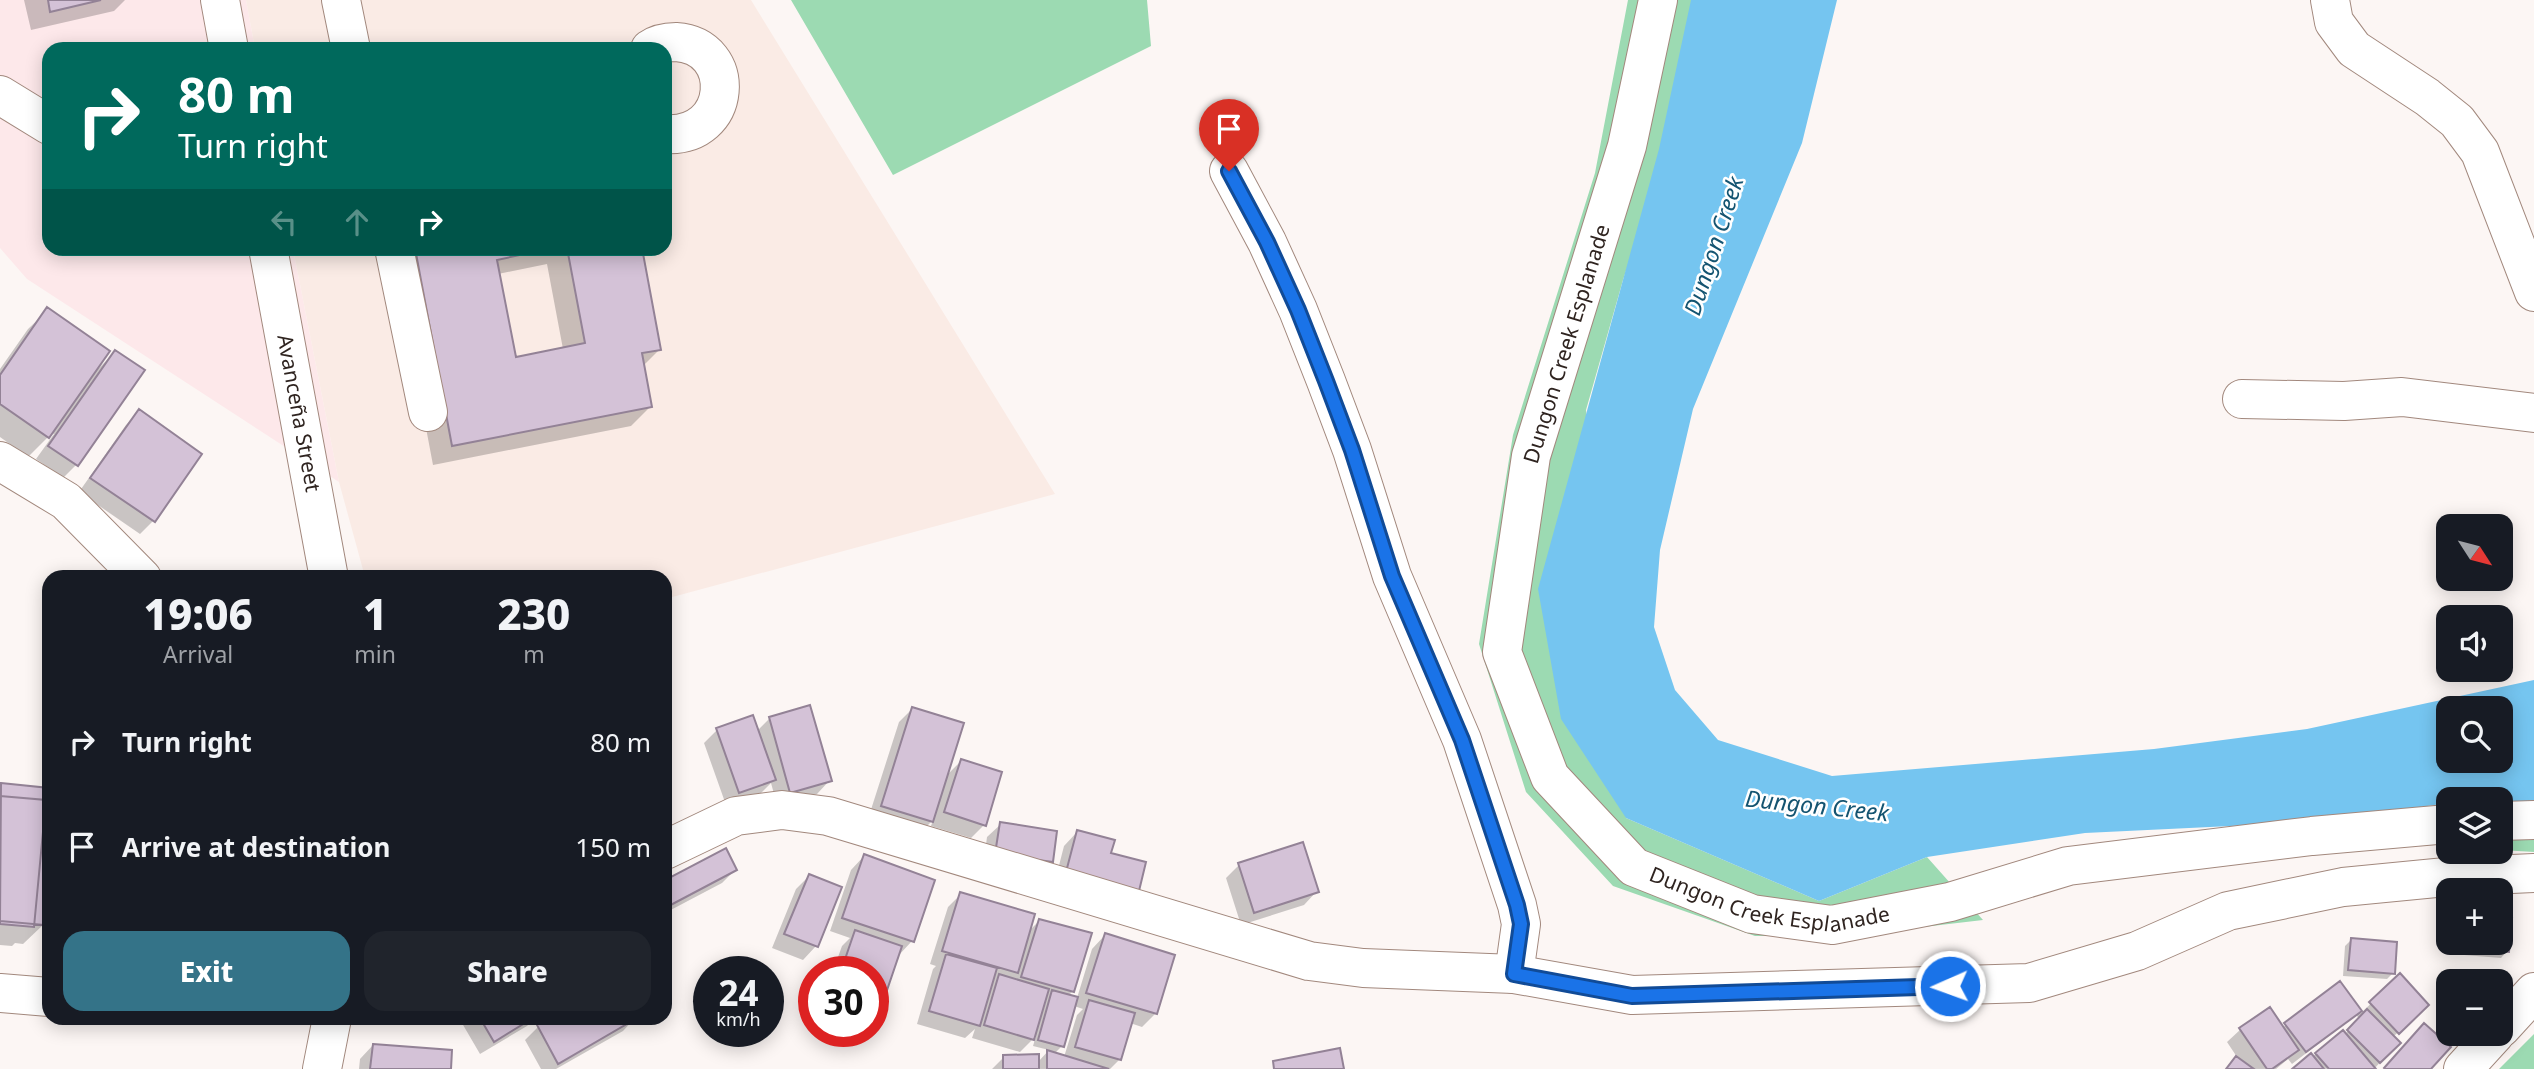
<!DOCTYPE html>
<html lang="en">
<head>
<meta charset="utf-8">
<style>
  :root { --surface:#171b24; --page:#20242c; --text:#f1f3f6; --muted:#9ea1a6; --accent:#347388 }
  body { margin:0; font-family:"Noto Sans",sans-serif; background:var(--page); color:var(--text); height:100vh; display:flex; flex-direction:column; font-size:26px; white-space:nowrap }
  * { box-sizing:border-box; margin:0 }
  p { font-size:23px; color:var(--muted) }
  .icon { flex:none; width:38px; height:38px; fill:none; stroke:currentColor; stroke-width:2; stroke-linecap:round; stroke-linejoin:round }
  .map { position:relative; flex:1; overflow:hidden }
  .drawer { position:absolute; left:42px; top:570px; width:630px; height:455px; display:flex; flex-direction:column; background:var(--surface); border-radius:21px; box-shadow:0 4px 18px #0003 }
  .drawer>* { flex:none }
  .hud { position:absolute; left:42px; top:42px; width:630px; height:214px; border-radius:21px; box-shadow:0 4px 18px #0003; background:#00695c; color:#fff; overflow:hidden }
  .needle { width:46px; rotate:126deg }
  .buttons { position:absolute; left:2436px; top:514px; display:grid; gap:14px }
  .buttons a { display:grid; place-items:center; width:77px; height:77px; border-radius:14px; background:var(--surface); box-shadow:0 4px 18px #0003; font-size:35px }
  .speed { position:absolute; left:693px; top:956px; display:flex; gap:14px; font-size:35px; font-weight:700; text-align:center }
  .speed>* { display:grid; place-content:center; width:91px; height:91px; border-radius:50%; background:var(--surface); box-shadow:0 4px 18px #0003; line-height:1 }
  .speed small { font-size:18px; font-weight:400 }
  .speed .limit { border:10px solid #d22; background:#fff; color:#111 }
  .pin { position:absolute; display:grid; place-items:center; width:60px; height:60px; color:#fff; margin:-72px -30px; border-radius:50% 50% 50% 0; rotate:-45deg; box-shadow:0 0 7px #0007 }
  .pin .icon { rotate:45deg }
  .me { position:absolute; width:77px; margin:-38px; rotate:268deg; stroke-linejoin:round; filter:drop-shadow(0 0 5px #0008) }
  .turn { display:flex; align-items:center; gap:24px; height:147px; padding:0 21px; font-size:32px }
  .turn .icon { width:91px; height:91px; stroke-width:2.5 }
  .turn b { display:block; font-size:49px; line-height:60px }
  .lanes { display:flex; align-items:center; height:66px; padding:0 21px; background:#0003; justify-content:center; gap:35px; direction:ltr }
  .lanes .off { opacity:.35 }
  .eta { display:flex; justify-content:space-evenly; align-items:center; height:119px; text-align:center }
  .eta b { font-size:42px; font-weight:800; line-height:49px }
  .action { display:flex; gap:14px; margin-top:auto; padding:14px 21px }
  .action a { flex:1; height:80px; border-radius:21px; background:var(--accent); color:#fff; font-size:28px; font-weight:800; line-height:80px; text-align:center }
  .action a+a { background:var(--page); color:var(--text) }
  ul { padding:0; list-style:none }
  li { display:flex; align-items:center; gap:21px; height:105px; padding:0 21px }
  li div { flex:1 }
  li b { display:block; font-size:26px }
  li em { font-style:normal }
  .map>svg:first-child { display:block }
</style>
</head>
<body>
<div class="map">
<svg width="2534" height="1069" viewBox="0 0 2534 1069">
  <rect width="100%" height="100%" fill="#fcf6f4"/>
  <!-- commercial -->
  <path fill="#fde8ea" d="M0,0h246l9,49h-206v199l244,1 46,233 -312,-203 -27,-31z"/>
  <!-- built -->
  <path fill="#faebe5" d="M246,0h505l304,494 -390,105v-21l-300,-1 -26,-95 -46,-233 372,-1v-199h-410z"/>
  <!-- green -->
  <path fill="#9cdab2" d="M791,0h356l4,46 -258,129z
    M1628,0h76l-45,171 -36,109 -37,130 40,408 193,83 108,-44 56,63 -137,16h-91l-142,-50 -87,-94 -47,-148 34,-209 82,-262z
    M2534,830v22l-33,-2v-15z
    M2534,1034v35h-35z"/>
  <!-- water -->
  <path fill="#75c5f0" fill-rule="evenodd" d="M1691,0h146l-35,143 -109,266 -33,141 -6,77 21,63 43,50 114,36 322,-27 153,-20 227,-49v122l-86,-2v3l-132,19 -231,11 -158,24 -108,44 -193,-83 -65,-99 -23,-130 121,-440zM2448,709h53v52h-53z"/>
  <!-- shadow -->
  <path fill="#0003" fill-rule="evenodd" d="M24,0h101l-11,11 -83,19z
    M392,248h248l20,101 -17,17 8,40 -20,20 -198,39zM547,264l16,85 -49,10 -16,-85z
    M48,310l49,60 18,-18 27,19 -66,94 -13,13 -27,-19 18,-25 -2,-1 -24,24 -28,-20v-68l28,-40z
    M139,412l61,42 -47,67 -13,13 -61,-42 47,-67z
    M809,707l21,73 -13,14 -40,11 -6,-22 -10,10 -35,12 -22,-62 13,-13 40,1 12,-12z
    M912,709l33,68 16,-16 23,64 -13,13 -40,-12 2,-6 -15,15 -50,-16 31,-97z
    M2,785l47,5v66l-6,69 -20,19 -8,-1 -3,3 -12,-1v-158z
    M1001,824l50,37 -13,14 -55,-8 4,-30z
    M1077,832l36,9 -59,44 10,-39z
    M864,856l69,25 -21,60 -13,14 -16,43 -10,10v-37h-40l9,-25 8,-8 -20,-7 21,-61z
    M1239,865l78,26 -13,14 -63,20 -15,-47z
    M735,870l-13,13 -57,30v-31z
    M809,876l30,12 -23,58 -13,14 -31,-12 24,-59z
    M961,894l67,38 11,-11 34,70 -5,5 9,2 15,-49 13,-14 68,21 -18,58 -13,13 -12,-4 -10,36 -10,10h-118l12,-12 34,5 11,-12 -16,-4 3,-10 -16,16 -48,-14 3,-9 -10,9 -48,-14 16,-55 3,-3 -6,-2 18,-57zM1074,1006l9,3 -6,6 -13,42 -10,-3 8,-8z
    M2501,919l9,1 -3,31 -6,7 -37,-3 1,-12h36z
    M2351,940l42,33 -6,6 -44,-3 2,-30z
    M2400,976l27,29 -34,32 5,6 -24,26h-80l51,-35 15,-15 -4,-4 -64,49 -4,-5 -12,10h-50l11,-12 -10,-15 14,-13 41,-1 58,-44 21,29z
    M459,1018h76l-8,8 -47,28z
    M552,1018h83l-12,13 -67,38h-15l-16,-29 13,-13z
    M373,1045l76,24h-90l1,-10z"/>
  <!-- building -->
  <path fill="#d4c2d7" stroke="#938296" stroke-width="2" d="M48,0h53l-51,12z
    M415,248h137l-55,12 19,97 69,-14 -18,-95h75l19,102 -19,3 10,54 -200,39z
    M47,307l63,44 -61,87 -49,-34v-29z
    M115,350l30,20 -67,96 -30,-20z
    M139,409l63,45 -47,68 -65,-44z
    M810,705l22,76 -42,12 -21,-76z
    M912,707l52,16 -31,99 -52,-16z
    M753,715l23,65 -37,13 -23,-65z
    M961,759l41,13 -16,54 -42,-14z
    M1,783l48,5v87l-5,50 -44,-4z
    M0,796l46,4 -12,127 -34,-3z
    M1000,822l57,9 -4,31 -58,-8z
    M1077,830l38,10 -4,13 35,9 -7,29 -73,-19z
    M1303,842l16,50 -65,21 -16,-50z
    M726,848l11,22 -72,38v-28z
    M864,854l71,26 -21,62 -72,-24z
    M809,874l33,13 -24,60 -34,-13z
    M960,892l75,22 -17,59 -76,-22z
    M2501,918h11l-3,34 -40,-3 1,-6h31z
    M1039,919l53,14 -18,59 -53,-15z
    M855,930l47,16 -18,53 -11,-4v-24h-32z
    M1105,933l70,22 -18,59 -71,-21z
    M2351,938l46,4 -2,32 -47,-4z
    M946,954l51,14 -17,58 -51,-15z
    M2400,973l29,32 -30,29 -30,-32z
    M999,974l50,15 -15,51 -50,-15z
    M2340,981l22,30 -56,41 -22,-29z
    M1052,990l26,7 -14,50 -26,-7z
    M1089,1000l46,13 -14,47 -46,-13z
    M2270,1007l29,43 -27,19h-5l-28,-41z
    M2367,1009l34,34 -21,20 -33,-33z
    M480,1018h53l-39,24z
    M549,1018h88l-79,46 -21,-39z
    M2424,1023l27,24 -20,22h-46l-1,-1z
    M2343,1030l33,39h-47l-14,-16z
    M373,1044l79,6 -1,19h-81z
    M1340,1048l4,21h-70l-1,-8z
    M1047,1050l62,19h-62z
    M2311,1053l13,16h-32z
    M1039,1054v15h-36v-14z
    M2236,1056l18,13h-28z"/>
  <g fill="none" stroke-linecap="round" stroke-linejoin="round">
    <defs>
      <g id="minor">
        <path d="M220,0l9,49"/>
        <path d="M341,0l10,49"/>
        <path id="s1" d="M1658,0l-31,146 -96,310 -29,196 48,125 84,90 118,47 80,11 118,-23 118,-36 244,-30 136,-12"/>
        <path d="M2330,0l4,22 20,27 73,48 30,24 23,31 54,140"/>
        <path d="M650,49c7,-5 17,-7 26,-7 63,4 57,97 -11,92"/>
        <path d="M0,95l49,30"/>
        <path d="M1229,171l38,71 31,68 28,71 26,69 40,126 70,164 55,165 4,19 -7,50"/>
        <path id="s2" d="M268,248l61,330"/>
        <path d="M394,248l34,164"/>
        <path d="M2242,399l102,2 58,-4 132,16"/>
        <path d="M0,461l66,40 76,77"/>
        <path d="M2501,821l33,-1"/>
        <path d="M665,850l71,-34 46,-6 46,6 481,145 54,7 151,6 118,21 397,-12 108,-32 91,-40 115,-24 103,-10 88,-4"/>
        <path d="M0,993l49,4"/>
        <path d="M2501,1028l33,-36"/>
        <path d="M322,1069l10,-51"/>
        <path d="M2463,1069l32,-35"/>
      </g>
    </defs>
    <!-- minor casing -->
    <use href="#minor" stroke="#a2887d" stroke-width="40"/>
    <!-- minor -->
    <use href="#minor" stroke="#fff" stroke-width="38"/>
  </g>
  <g fill="none" stroke-linecap="round" stroke-linejoin="round">
    <defs>
      <path id="route" d="M1229,171l38,71 31,68 28,71 26,69 40,126 70,164 55,165 4,19 -7,50 118,22 318,-10"/>
    </defs>
    <!-- route casing -->
    <use href="#route" stroke="#114b97" stroke-width="18"/>
    <!-- route -->
    <use href="#route" stroke="#1a73e8" stroke-width="12"/>
  </g>
  <g text-anchor="middle" stroke-width="5" stroke-linejoin="round" paint-order="stroke">
    <!-- street labels -->
    <g font-size="21" fill="#2f2420" stroke="#fff">
      <text transform="translate(1567 344) rotate(-73)" y="7">Dungon Creek Esplanade</text>
      <text dy="7" stroke="none"><textPath href="#s2" startOffset="168">Avanceña Street</textPath></text>
      <text dy="7" stroke="none"><textPath href="#s1" startOffset="1071">Dungon Creek Esplanade</textPath></text>
    </g>
    <!-- water labels -->
    <g font-size="23" font-style="italic" fill="#145471" stroke="#fff">
      <text transform="translate(1714 246) rotate(-72)" y="8">Dungon Creek</text>
      <text transform="translate(1817 806) rotate(6)" y="8">Dungon Creek</text>
    </g>
  </g>
</svg>
<div class="buttons">
<a><svg class="needle" viewBox="-14 -14 28 28"><path d="M0-13l5 13h-10z" fill="#e53935"/><path d="M0 13l5-13h-10z" fill="#9ea1a6"/></svg></a>
<a><svg class="icon" aria-label="sound" viewBox="0 0 24 24"><path d="M4 9h4l5-4v14l-5-4H4zM17 9q2 3 0 6"/></svg></a>
<a><svg class="icon" aria-label="search" viewBox="0 0 24 24"><circle cx="10" cy="10" r="6"/><path d="M15 15l6 6"/></svg></a>
<a><svg class="icon" aria-label="layers" viewBox="0 0 24 24"><path d="M12 4l9 5-9 5-9-5zM3 14l9 5 9-5"/></svg></a>
<a>+</a>
<a>−</a>
</div>
<div class="speed"><div>24<small>km/h</small></div><div class="limit">30</div></div>
<div class="pin" style="left:1229px;top:171px;background:#d93025"><svg class="icon" aria-label="arrive" viewBox="0 0 24 24"><path d="M6 21V4h12l-3 4 3 4H6"/></svg></div>
<svg class="me" style="left:1950px;top:986px" viewBox="-20 -20 40 40"><circle r="17" fill="#1a73e8" stroke="#fff" stroke-width="3"/><path d="M0-11L8 9 0 5-8 9z" fill="#fff"/></svg>
<div class="hud">
<div class="turn"><svg class="icon" aria-label="right" viewBox="0 0 24 24"><path d="M7 20v-9h11M14 6l5 5-5 5"/></svg><div><b>80 m</b>Turn right</div></div>
<div class="lanes"><svg class="icon off" aria-label="left" viewBox="0 0 24 24"><path d="M17 20v-9H6M10 6l-5 5 5 5"/></svg><svg class="icon off" aria-label="ahead" viewBox="0 0 24 24"><path d="M12 20V5M6 11l6-6 6 6"/></svg><svg class="icon" aria-label="right" viewBox="0 0 24 24"><path d="M7 20v-9h11M14 6l5 5-5 5"/></svg></div>
</div>
<section class="drawer">
<div class="eta">
<div><b>19:06</b><p>Arrival</p></div>
<div><b>1</b><p>min</p></div>
<div><b>230</b><p>m</p></div>
</div>
<ul>
<li><svg class="icon" aria-label="right" viewBox="0 0 24 24"><path d="M7 20v-9h11M14 6l5 5-5 5"/></svg><div><b>Turn right</b></div><em>80 m</em></li>
<li><svg class="icon" aria-label="arrive" viewBox="0 0 24 24"><path d="M6 21V4h12l-3 4 3 4H6"/></svg><div><b>Arrive at destination</b></div><em>150 m</em></li>
</ul>
<div class="action"><a>Exit</a><a>Share</a></div>
</section>
</div>
</body>
</html>
